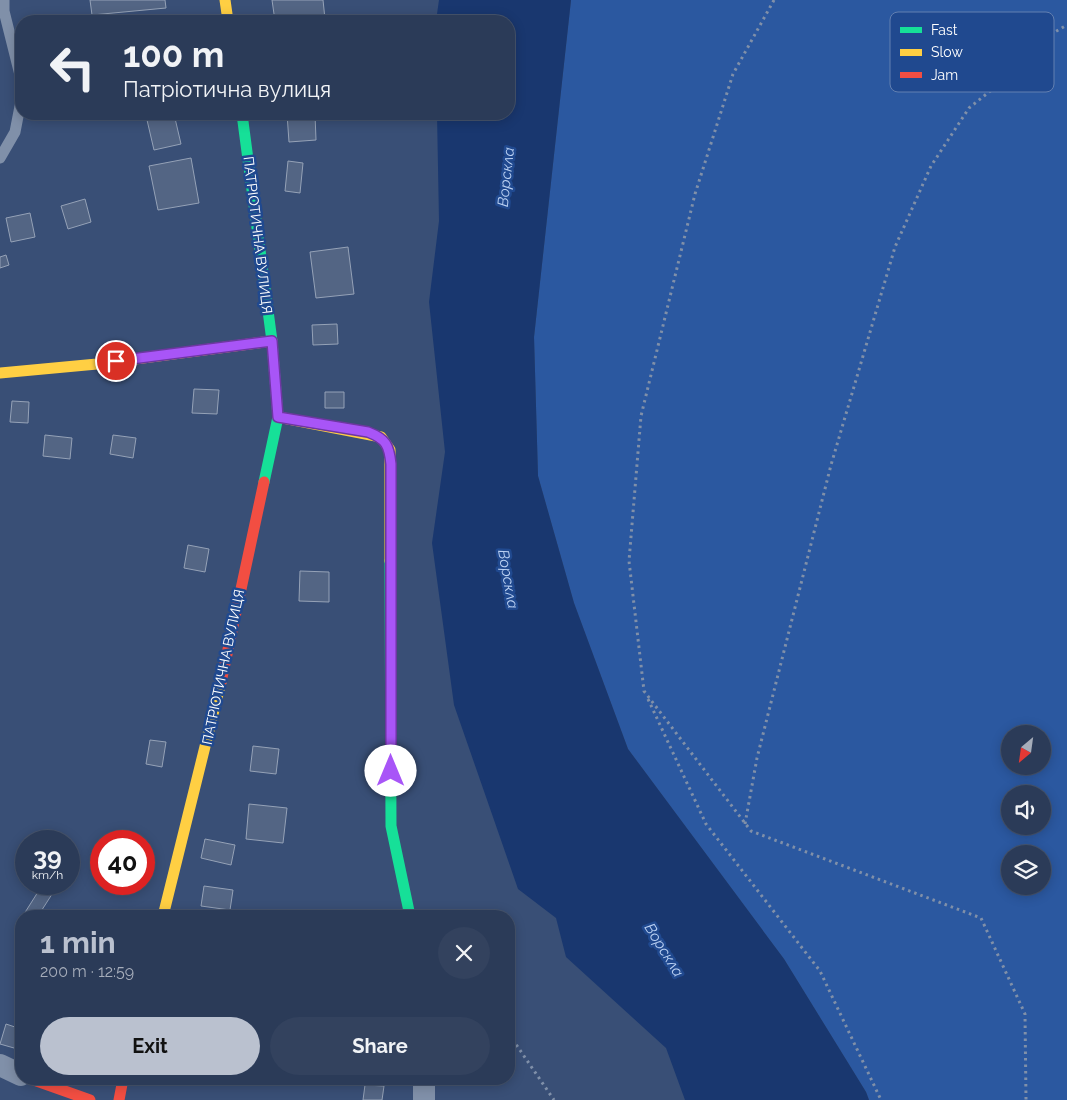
<!DOCTYPE html>
<html lang="en">
<head>
<meta charset="utf-8">
<style>
  :root { --surface:#2b3b58; --page:#33425e; --text:#f1f3f6; --muted:#a6adba; --line:#47556e; --accent:#bac1cf }
  body { margin:0; font-family:Raleway,sans-serif; background:var(--page); color:var(--text); height:100vh; display:flex; flex-direction:column; font-size:19px; white-space:nowrap }
  * { box-sizing:border-box; margin:0 }
  p { font-size:16px; color:var(--muted) }
  .icon { flex:none; width:28px; height:28px; fill:none; stroke:currentColor; stroke-width:2; stroke-linecap:round; stroke-linejoin:round }
  .map { position:relative; flex:1; overflow:hidden }
  .panel { position:absolute; left:15px; top:910px; width:500px; height:175px; display:flex; flex-direction:column; background:var(--surface); border-radius:20px; box-shadow:0 2px 12px #0003,0 0 0 1px var(--line) }
  .panel>* { flex:none }
  .hud { position:absolute; left:15px; top:15px; width:500px; height:105px; border-radius:20px; box-shadow:0 2px 12px #0003,0 0 0 1px var(--line); background:#2b3b58; color:var(--text); overflow:hidden }
  .needle { width:32px; rotate:209deg }
  .tools { position:absolute; left:1001px; top:725px; display:grid; gap:10px }
  .tools a { display:grid; place-items:center; width:50px; height:50px; border-radius:50%; background:var(--surface); box-shadow:0 2px 12px #0003,0 0 0 1px var(--line); font-size:25px }
  .speed { position:absolute; left:15px; top:830px; display:flex; gap:10px; font-size:25px; font-weight:700; text-align:center }
  .speed>* { display:grid; place-content:center; width:65px; height:65px; border-radius:50%; background:var(--surface); box-shadow:0 2px 12px #0003,0 0 0 1px var(--line); line-height:1 }
  .speed small { font-size:12px; font-weight:400 }
  .speed .limit { border:8px solid #d22; background:#fff; color:#111 }
  .pin { position:absolute; display:grid; place-items:center; width:42px; height:42px; color:#fff; margin:-21px; border:2px solid #fff; border-radius:50%; box-shadow:0 1px 5px #0007 }
  .me { position:absolute; width:55px; margin:-28px; rotate:0deg; stroke-linejoin:round; filter:drop-shadow(0 0 4px #0008) }
  .turn { display:flex; align-items:center; gap:18px; height:105px; padding:0 25px; font-size:22px }
  .turn .icon { width:65px; height:65px; stroke-width:2.5 }
  .turn b { display:block; font-size:35px; line-height:42px }
  .round { display:grid; place-items:center; flex:none; width:52px; height:52px; border-radius:26px; background:var(--page) }
  .head { display:flex; align-items:center; justify-content:space-between; height:85px; padding:0 25px }
  h1 { font-size:30px; font-weight:700; line-height:38px; color:var(--accent) }
  .button { display:flex; gap:10px; margin-top:auto; padding:10px 25px }
  .button a { flex:1; height:58px; border-radius:30px; background:var(--accent); color:#111; font-size:20px; font-weight:700; line-height:58px; text-align:center }
  .button a+a { background:var(--page); color:var(--text) }
  .map>svg:first-child { display:block }
</style>
</head>
<body>
<div class="map">
<svg width="1067" height="1100" viewBox="0 0 1067 1100">
  <rect width="100%" height="100%" fill="#394f76"/>
  <!-- green -->
  <path fill="#2b58a0" fill-rule="evenodd" d="M571,0h496v1100h-198l-3,-8 -82,-133 -156,-210 -54,-146 -36,-127 -4,-139zM1010,734h32v32h-32zM1010,794h32v32h-32zM1010,854h32v32h-32z"/>
  <!-- water -->
  <path fill="#19376f" d="M439,0h132l-37,337 4,139 36,127 54,146 156,210 82,133 3,8h-184l-19,-52 -100,-91 -10,-39 -38,-29 -64,-184 -22,-162 13,-91 -16,-150 10,-81 -2,-107h72v-93h-73z"/>
  <!-- building -->
  <path fill="#536584" stroke="#95a2b7" d="M90,0h75l1,8 -74,7z
    M272,0h51l2,19 -50,2z
    M174,114l7,30 -27,6 -7,-30z
    M287,114h28l1,26 -27,2z
    M191,158l8,45 -41,7 -9,-44z
    M288,161l15,2 -3,30 -15,-2z
    M85,199l6,23 -23,7 -7,-23z
    M30,213l5,24 -24,5 -5,-24z
    M348,247l6,47 -38,4 -6,-46z
    M6,255l3,10 -9,3v-11z
    M337,324l1,20 -25,1 -1,-20z
    M194,389l25,1 -2,24 -25,-1z
    M325,392h19v16h-19z
    M12,401l17,1 -1,21 -18,-1z
    M45,435l27,3 -2,21 -27,-3z
    M113,435l23,3 -3,20 -23,-4z
    M188,545l21,4 -4,23 -21,-4z
    M300,571l29,1v30l-30,-1z
    M150,740l16,2 -4,25 -16,-3z
    M253,746l26,3 -3,25 -26,-3z
    M249,804l38,4 -4,35 -37,-4z
    M205,839l30,6 -4,20 -30,-7z
    M43,884h7l6,4 -18,28h-11l-3,-2z
    M204,886l29,4 -3,20 -29,-4z
    M6,1024l15,5v21l-21,-6z
    M365,1085l19,1 -2,14h-19z"/>
  <g fill="none" stroke-linecap="round" stroke-linejoin="round">
    <!-- path -->
    <path stroke="#8090a9" stroke-width="3" stroke-dasharray="2.5 4" stroke-linecap="butt" d="M774,0l-41,74 -38,120 -54,222 -12,145 15,130 107,140 230,87 44,96 1,86
      M648,699l58,125 114,147 61,129
      M745,824l12,-66 74,-293 64,-218 36,-81 38,-58 45,-36 34,-36 19,-11
      M509,1034l45,66"/>
    <!-- lane -->
    <path stroke="#8090a9" stroke-width="11" d="M4,0v11l17,68
      M0,158l15,-26 6,-31"/>
    <!-- street -->
    <path stroke="#8090a9" stroke-width="22" d="M0,1065l21,10
      M424,1100v-21"/>
    <!-- fast -->
    <path stroke="#16e098" stroke-width="11" d="M242,114l30,227 6,76 -14,65
      M390,561l1,265 19,90"/>
    <!-- slow -->
    <path stroke="#ffcf43" stroke-width="11" d="M225,0l3,21
      M0,373l97,-9 175,-23
      M278,417l103,20 9,13v111
      M163,916l58,-234"/>
    <!-- jam -->
    <path stroke="#f24e42" stroke-width="11" d="M221,682l43,-200
      M31,1079l59,21
      M119,1100l4,-21"/>
  </g>
  <g fill="none" stroke-linecap="round" stroke-linejoin="round">
    <defs>
      <path id="route" d="M116,361l156,-20 6,76 90,15c18,7 21,13 23,32v307"/>
    </defs>
    <!-- route casing -->
    <use href="#route" stroke="#6d37a1" stroke-width="12"/>
    <!-- route -->
    <use href="#route" stroke="#a855f7" stroke-width="9"/>
  </g>
  <g text-anchor="middle" stroke-width="5" stroke-linejoin="round" paint-order="stroke">
    <!-- street labels -->
    <g font-size="14" fill="#fff" stroke="#20498f">
      <text transform="translate(258 235) rotate(83)" y="5">ПАТРІОТИЧНА ВУЛИЦЯ</text>
      <text transform="translate(223 667) rotate(-78)" y="5">ПАТРІОТИЧНА ВУЛИЦЯ</text>
    </g>
    <!-- water labels -->
    <g font-size="15" font-style="italic" fill="#bbd1f3" stroke="#20498f">
      <text transform="translate(506 177) rotate(-84)" y="5">Ворскла</text>
      <text transform="translate(508 579) rotate(80)" y="5">Ворскла</text>
      <text transform="translate(664 950) rotate(58)" y="5">Ворскла</text>
    </g>
  </g>
  <!-- legend -->
  <rect x="890" y="12" width="164" height="80" rx="8" fill="#20498f" stroke="#6380b1" stroke-width="1"/>
  <rect x="900" y="27" width="22" height="6" fill="#16e098"/>
  <rect x="900" y="49" width="22" height="7" fill="#ffcf43"/>
  <rect x="900" y="72" width="22" height="6" fill="#f24e42"/>
  <g font-size="14" fill="#fff">
    <text x="931" y="35">Fast</text>
    <text x="931" y="57">Slow</text>
    <text x="931" y="80">Jam</text>
  </g>
</svg>
<div class="tools">
<a><svg class="needle" viewBox="-14 -14 28 28"><path d="M0-13l5 13h-10z" fill="#e53935"/><path d="M0 13l5-13h-10z" fill="#a6adba"/></svg></a>
<a><svg class="icon" aria-label="sound" viewBox="0 0 24 24"><path d="M4 9h4l5-4v14l-5-4H4zM17 9q2 3 0 6"/></svg></a>
<a><svg class="icon" aria-label="layers" viewBox="0 0 24 24"><path d="M12 4l9 5-9 5-9-5zM3 14l9 5 9-5"/></svg></a>
</div>
<div class="speed"><div>39<small>km/h</small></div><div class="limit">40</div></div>
<div class="pin" style="left:116px;top:361px;background:#d93025"><svg class="icon" aria-label="arrive" viewBox="0 0 24 24"><path d="M6 21V4h12l-3 4 3 4H6"/></svg></div>
<svg class="me" style="left:391px;top:771px" viewBox="-20 -20 40 40"><circle r="19" fill="#fff"/><path d="M0-13L10 11 0 6-10 11z" fill="#a855f7"/></svg>
<div class="hud">
<div class="turn"><svg class="icon" aria-label="left" viewBox="0 0 24 24"><path d="M17 20v-9H6M10 6l-5 5 5 5"/></svg><div><b>100 m</b>Патріотична вулиця</div></div>
</div>
<section class="panel">
<div class="head"><div><h1>1 min</h1><p>200 m · 12:59</p></div><a class="round"><svg class="icon" aria-label="close" viewBox="0 0 24 24"><path d="M6 6l12 12M18 6L6 18"/></svg></a></div>
<div class="button"><a>Exit</a><a>Share</a></div>
</section>
</div>
</body>
</html>
